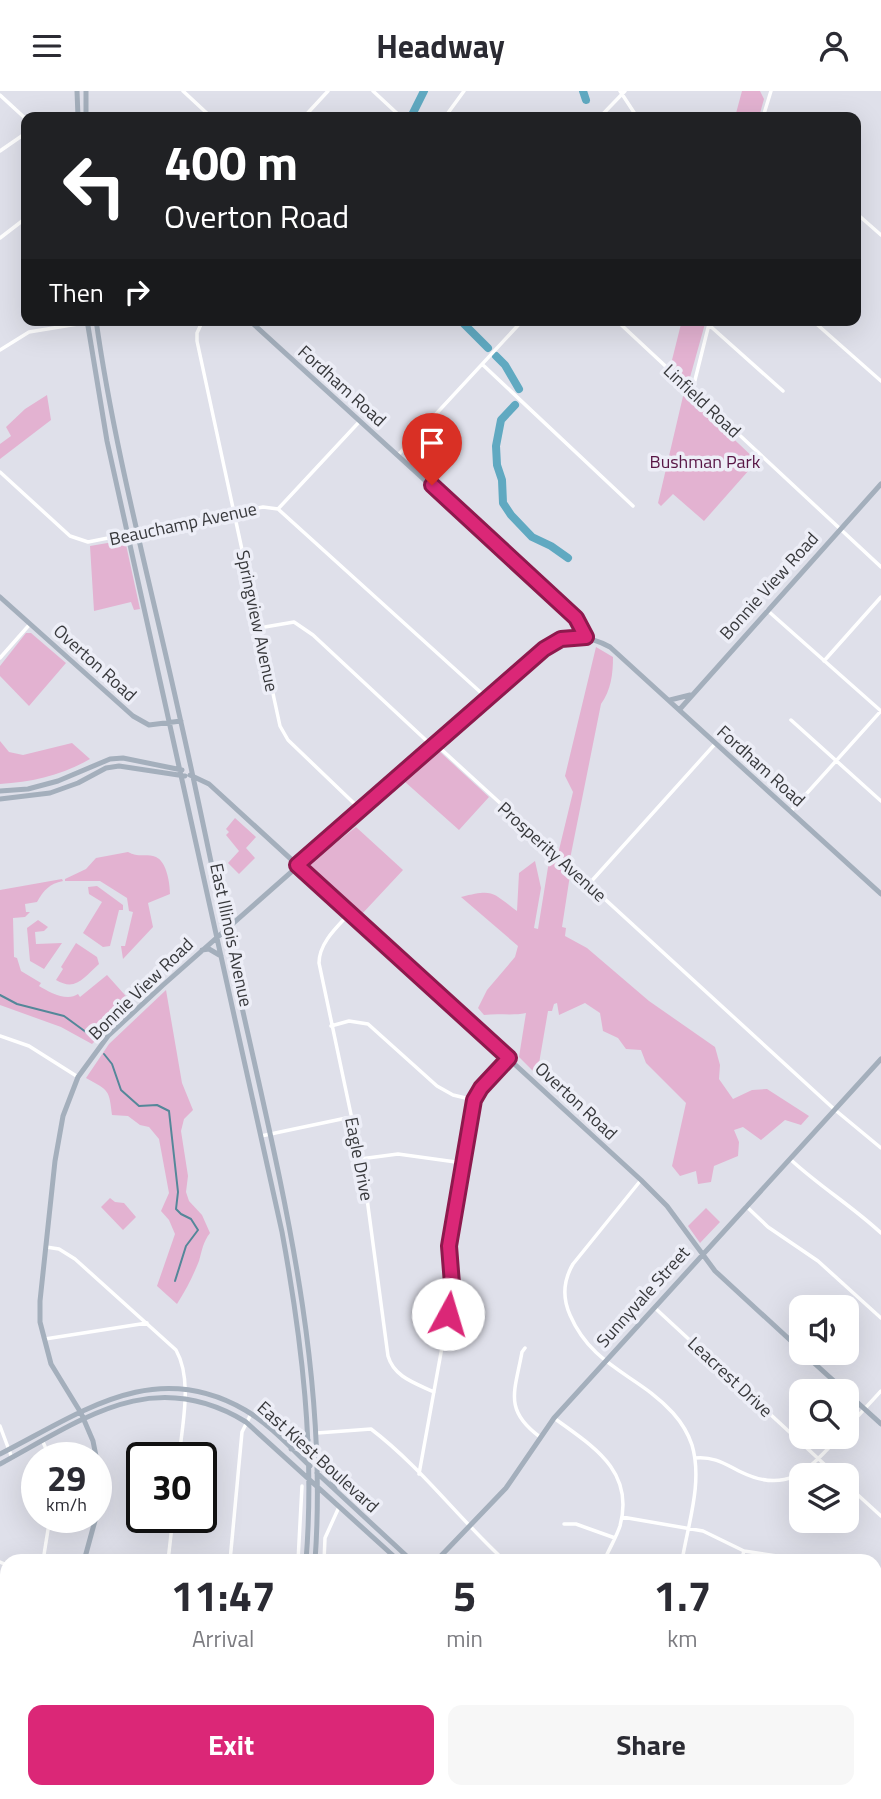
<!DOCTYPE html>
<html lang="en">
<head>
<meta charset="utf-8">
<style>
  :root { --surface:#fff; --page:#f7f7f7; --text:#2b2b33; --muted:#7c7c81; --accent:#db2777 }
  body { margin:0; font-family:"Titillium Web",sans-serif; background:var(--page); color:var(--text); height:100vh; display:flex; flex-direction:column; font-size:26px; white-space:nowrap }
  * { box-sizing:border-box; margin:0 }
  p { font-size:23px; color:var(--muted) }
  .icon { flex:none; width:38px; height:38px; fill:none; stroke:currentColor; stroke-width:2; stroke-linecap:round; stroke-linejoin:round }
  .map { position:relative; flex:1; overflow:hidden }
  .panel { position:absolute; left:0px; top:1463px; width:882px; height:245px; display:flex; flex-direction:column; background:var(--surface); border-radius:21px 21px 0 0; box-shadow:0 7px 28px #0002 }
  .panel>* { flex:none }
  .top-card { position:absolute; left:21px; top:21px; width:840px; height:214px; border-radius:14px; box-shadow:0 7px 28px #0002; background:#202124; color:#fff; overflow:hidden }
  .tools { position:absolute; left:789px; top:1204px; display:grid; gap:14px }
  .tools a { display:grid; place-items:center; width:70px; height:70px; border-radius:14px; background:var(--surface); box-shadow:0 7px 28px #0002; font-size:35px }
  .speed { position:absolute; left:21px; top:1351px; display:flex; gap:14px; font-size:35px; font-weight:700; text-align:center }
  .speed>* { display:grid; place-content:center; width:91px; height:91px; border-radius:50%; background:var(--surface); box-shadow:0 7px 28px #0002; line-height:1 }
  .speed small { font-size:18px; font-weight:400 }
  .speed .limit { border:4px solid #111; border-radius:10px; background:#fff; color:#111 }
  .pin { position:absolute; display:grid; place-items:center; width:60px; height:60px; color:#fff; margin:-72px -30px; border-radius:50% 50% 50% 0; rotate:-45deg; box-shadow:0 0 7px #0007 }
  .pin .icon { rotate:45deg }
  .me { position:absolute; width:77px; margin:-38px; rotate:6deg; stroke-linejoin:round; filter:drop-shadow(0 0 5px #0008) }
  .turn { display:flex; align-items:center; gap:24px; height:147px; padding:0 28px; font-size:32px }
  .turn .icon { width:91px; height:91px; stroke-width:2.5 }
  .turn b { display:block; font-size:49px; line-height:60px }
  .then { display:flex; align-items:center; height:66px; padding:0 28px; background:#0003; gap:14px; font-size:26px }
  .eta { display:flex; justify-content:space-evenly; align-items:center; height:119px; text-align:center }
  .eta b { font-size:42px; font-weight:700; line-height:49px }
  .button { display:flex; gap:14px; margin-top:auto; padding:14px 28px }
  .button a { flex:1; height:80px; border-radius:14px; background:var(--accent); color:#fff; font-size:28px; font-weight:700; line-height:80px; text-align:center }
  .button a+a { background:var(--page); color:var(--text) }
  header { display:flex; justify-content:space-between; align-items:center; height:91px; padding:0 28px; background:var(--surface); font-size:32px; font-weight:700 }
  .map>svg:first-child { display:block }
</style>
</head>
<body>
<header><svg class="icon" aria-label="menu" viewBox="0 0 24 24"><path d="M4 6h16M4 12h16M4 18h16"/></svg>Headway<svg class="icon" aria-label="person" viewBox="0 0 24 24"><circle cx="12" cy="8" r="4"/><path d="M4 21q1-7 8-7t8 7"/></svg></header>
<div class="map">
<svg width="881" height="1708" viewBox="0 0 881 1708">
  <rect width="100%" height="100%" fill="#dfe0ea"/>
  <!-- green -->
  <path fill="#e3b2d1" d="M742,0h18l4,8 -5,18h-24z
    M682,229h24l-17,61h-5l-14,-13z
    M684,301l73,69 -53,60 -31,-27 -12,12 -3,-3z
    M47,304l4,25 -51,39v-15l11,-8 -5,-9 19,-18z
    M125,449l15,69 -6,1 -3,-8 -37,9 -4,-65z
    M26,542h5l35,30 -37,43 -29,-30v-10z
    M596,556l17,10c0,17 -2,33 -12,47l-32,160 -11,-10 15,-62 -8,-16z
    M0,650l9,11 14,3 49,-12 18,16c-27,16 -58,23 -90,25z
    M439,660l50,46 -30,33 -55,-49z
    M235,727l21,19 -10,11 9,10 -16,16 -11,-11 11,-12 -13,-16 3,-3 -3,-3z
    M356,736l47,43 -42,45 -52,-48v-3z
    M128,761c10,6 18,1 28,5 11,5 14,27 14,37l-22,9 5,24 -30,32 -2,-13h4l8,-34 -4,-1 -2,-13 -27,-17h-35v-2l21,-10 10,-11z
    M552,767l18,17 -8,52 4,1 -1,8 22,12 62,53 66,46 5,18 -1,14 14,20 19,-9 15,-1 42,27 -8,9 -16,-5 -24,20 -18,-13 -9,3 5,12 -1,14 -24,10 -3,16 -13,2 -2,-13 -16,5 -8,-10 14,-63 -40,-40 -5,-13 -15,-1 -8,-11 -15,-7 -3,-18 -15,-10 -26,12 -2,-12 -3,1 -2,7h-4l-11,64 -18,-18 7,-44c-14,3 -27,0 -42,2l-6,-7 9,-18 28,-33 3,-11 -57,-49c33,-8 30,-5 56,14l2,-38 16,-12 6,27 -7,40 4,1 11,-68z
    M62,788l1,2c-14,3 -19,9 -26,21l-12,2 1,8h4l-5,5 -12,1 1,39 3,1 4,13 20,12 -2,3c10,6 28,16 39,8l2,3 27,-22 26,29 -41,40 -31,-17 -61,-22v-115z
    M97,795l26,19v5h-4l-9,36 -7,1 -20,-14 19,-31 -13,-8 -1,-7z
    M38,829l10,7 -4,4 -9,1 1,12 26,-1 -18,26 -14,-8 -3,-33z
    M76,852l21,14 2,7c-15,13 -23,28 -43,16l7,-11 -2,-2z
    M166,899l16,93 11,27 -9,9 -3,12 7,45 -2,16 3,9 13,14 8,18c-7,9 -8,17 -11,28 -6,15 -13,29 -22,43l-20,-18 18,-52 -6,-14 -8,-9 8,-18 -10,-54 -10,-12 -9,-2 -12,-9 -16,-1c-3,-26 -3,-24 -26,-37l23,-34z
    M110,1107l5,4 9,1 12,14 -13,13 -22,-23z
    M706,1117l14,14 -20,21 -12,-17z
    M0,1607l7,7v87h84l7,7h-98z
    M809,1701h59l7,7h-73z"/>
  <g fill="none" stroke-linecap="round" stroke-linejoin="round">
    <!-- stream -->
    <path stroke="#548799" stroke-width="2" d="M0,904l17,9 47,12 26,19
      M104,963l8,10 9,26 18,16 18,-1 12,6 9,81 -2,17 5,5 10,5 7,11 -12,16 -11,35"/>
    <!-- river -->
    <path stroke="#60a9c1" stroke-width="8" d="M583,0l3,9
      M412,24l12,-24
      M460,229l28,28
      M496,265l9,9 14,24
      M515,314l-14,15 -5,26 1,19 5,15 1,23 8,12 21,22 19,9 17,12"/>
    <!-- street -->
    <path stroke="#fff" stroke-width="3.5" d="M183,0l28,26
      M373,0l28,26
      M620,0l17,26
      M0,4l26,24
      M304,26l24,-26
      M445,26l19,-26
      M600,26l25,-26
      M763,26l8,-26
      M0,60l26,-18
      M856,122l25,22
      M0,147l26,-20
      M203,229l-6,13v8l83,385 8,14 73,70
      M616,229l265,247
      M812,229l69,61
      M709,234l74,66
      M0,259l29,-18 67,-11
      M483,274l150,141
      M692,301l18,-72
      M398,364l125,-135
      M0,381l70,64 18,6 175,-35 15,2 210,190
      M278,418l82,-88
      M767,519l114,101
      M259,537l35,-6 19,13 116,108 12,6 393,360 47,39
      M0,567l30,-34
      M824,570l57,-64
      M791,629l90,81
      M790,721l91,-101
      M588,794l127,-141
      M350,822c-13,14 -31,30 -31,50l45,213 24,180c6,21 27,27 46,36
      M331,935l18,-5 19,3 69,62 16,9 21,5
      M0,945l29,10 49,31
      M261,1045l90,-19
      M360,1068l38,-5 65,9
      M790,1068c29,27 62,47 91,74
      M641,1089l-68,84c-10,17 -11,33 -3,51 23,53 68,59 103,98 8,9 15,20 19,32 11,37 -4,79 -10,116
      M746,1115l22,21 50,34 63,57
      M46,1156l13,2 16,10 101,91c17,30 6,75 3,108
      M655,1217l181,167
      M45,1248l102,-16
      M525,1257l-3,4c-7,39 -19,58 18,85
      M554,1327c38,28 81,52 66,108 -4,12 -11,23 -16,35
      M0,1335l12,32
      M847,1337l34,-37
      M317,1342l54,-4c50,38 88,90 134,132
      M43,1351l7,16
      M56,1360l1,7
      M695,1367c18,-2 30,6 46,14 47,23 68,-3 98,-35
      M419,1383l29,-160 4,-30 -4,-29 26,-155 7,-12 28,-30
      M847,1394l34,31
      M622,1426l81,14 41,20 33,5 28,1 20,4
      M564,1433h12l39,14
      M43,1470l7,-44
      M168,1470l5,-44
      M230,1470l12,-129 9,-18
      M298,1470l4,-75
      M324,1470l1,-23 14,-31
      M741,1470l3,-10
      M0,1471l7,3
      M875,1504l6,6
      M0,1593l7,8
      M875,1614l6,6
      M875,1628l6,-4
      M105,1701l7,7
      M231,1701l12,7
      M875,1701l6,6
      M277,1708v-7
      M300,1708l1,-7
      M368,1708l1,-7
      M717,1708l6,-7
      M796,1708l6,-7"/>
    <!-- secondary -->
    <path stroke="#a4afbc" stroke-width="5" d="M77,0l1,26
      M86,0v26
      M87,229l20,121 175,791c20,109 33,218 24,329
      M96,229c19,134 55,265 84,398 24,105 44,211 68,316 39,174 80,348 67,527
      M249,229l327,298 10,19
      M0,506l133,119 16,9 32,-4
      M571,526l8,19
      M670,609l20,-5
      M680,618l201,-225
      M190,684l19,9 432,396 26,26 48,65 87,80
      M0,700l28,-2 30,-8 52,-22 13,-1 59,12
      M0,708l50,-6 28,-10 28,-15 13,-2 66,10
      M202,859l7,-1 12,7
      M803,1262l42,38
      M847,1302l34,31
      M291,1358l12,-3 5,-6
      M0,1363c81,-41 154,-97 245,-44 24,14 45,37 65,56
      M318,1365l10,8 7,25
      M0,1373c83,-45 153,-99 246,-42l153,139
      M317,1382l95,88
      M96,1426l3,-46 -6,-30 -12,-28 -30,-49 -11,-42v-21l15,-140 8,-45 15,-39 30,-41 54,-50 382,-337c23,-15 42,-15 66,-2l271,247
      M84,1470l12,-44
      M436,1470l70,-73 48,-70 327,-359
      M0,1581l7,-6
      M651,1701l8,7
      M664,1701l10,7
      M285,1708v-7
      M292,1708l1,-7"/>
  </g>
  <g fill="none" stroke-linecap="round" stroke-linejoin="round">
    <defs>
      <path id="route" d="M432,394l144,133 10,19 -25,2 -17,10 -247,216 212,193 -28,30 -7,12 -25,146 3,38 -4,30"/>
    </defs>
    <!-- route casing -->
    <use href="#route" stroke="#8e194d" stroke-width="18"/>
    <!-- route -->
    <use href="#route" stroke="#db2777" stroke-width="12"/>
  </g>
  <g text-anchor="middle" stroke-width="7" stroke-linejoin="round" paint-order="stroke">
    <!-- street labels -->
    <g font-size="18" fill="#38393c" stroke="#edeef7">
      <text transform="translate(342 295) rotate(42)" y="6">Fordham Road</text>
      <text transform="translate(702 310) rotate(43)" y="6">Linfield Road</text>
      <text transform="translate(183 433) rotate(-12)" y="6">Beauchamp Avenue</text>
      <text transform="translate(769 495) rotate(-48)" y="6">Bonnie View Road</text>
      <text transform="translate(257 530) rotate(78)" y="6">Springview Avenue</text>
      <text transform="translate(95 572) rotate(42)" y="6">Overton Road</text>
      <text transform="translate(761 675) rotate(42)" y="6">Fordham Road</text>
      <text transform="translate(552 761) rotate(42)" y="6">Prosperity Avenue</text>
      <text transform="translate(231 844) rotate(78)" y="6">East Illinois Avenue</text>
      <text transform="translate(141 898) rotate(-44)" y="6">Bonnie View Road</text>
      <text transform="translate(576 1010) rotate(43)" y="6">Overton Road</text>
      <text transform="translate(359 1068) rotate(79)" y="6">Eagle Drive</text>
      <text transform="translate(643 1206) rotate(-48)" y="6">Sunnyvale Street</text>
      <text transform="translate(730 1286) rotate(43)" y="6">Leacrest Drive</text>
      <text transform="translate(318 1366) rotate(42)" y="6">East Kiest Boulevard</text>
    </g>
    <!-- park labels -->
    <g font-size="18" fill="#581645" stroke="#edeef7">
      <text x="705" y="377">Bushman Park</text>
    </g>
  </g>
</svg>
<div class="tools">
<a><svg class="icon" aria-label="sound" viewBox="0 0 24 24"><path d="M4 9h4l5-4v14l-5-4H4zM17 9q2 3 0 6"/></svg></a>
<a><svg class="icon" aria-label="search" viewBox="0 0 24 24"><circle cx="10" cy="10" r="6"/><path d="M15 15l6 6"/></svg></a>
<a><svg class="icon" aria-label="layers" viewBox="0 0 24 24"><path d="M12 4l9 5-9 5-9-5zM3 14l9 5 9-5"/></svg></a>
</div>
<div class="speed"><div>29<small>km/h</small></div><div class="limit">30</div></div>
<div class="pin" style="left:432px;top:394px;background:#d93025"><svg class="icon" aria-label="arrive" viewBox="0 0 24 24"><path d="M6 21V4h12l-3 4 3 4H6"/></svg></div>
<svg class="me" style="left:448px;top:1223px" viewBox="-20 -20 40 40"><circle r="19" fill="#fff"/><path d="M0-13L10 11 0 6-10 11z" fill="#db2777"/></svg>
<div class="top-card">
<div class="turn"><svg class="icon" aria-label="left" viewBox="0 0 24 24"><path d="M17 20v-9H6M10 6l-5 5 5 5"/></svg><div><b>400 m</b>Overton Road</div></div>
<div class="then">Then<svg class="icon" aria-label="right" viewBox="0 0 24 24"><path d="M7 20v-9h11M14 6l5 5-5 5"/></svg></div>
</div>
<section class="panel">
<div class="eta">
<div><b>11:47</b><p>Arrival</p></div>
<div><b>5</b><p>min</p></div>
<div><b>1.7</b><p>km</p></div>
</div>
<div class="button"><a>Exit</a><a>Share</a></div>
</section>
</div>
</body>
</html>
